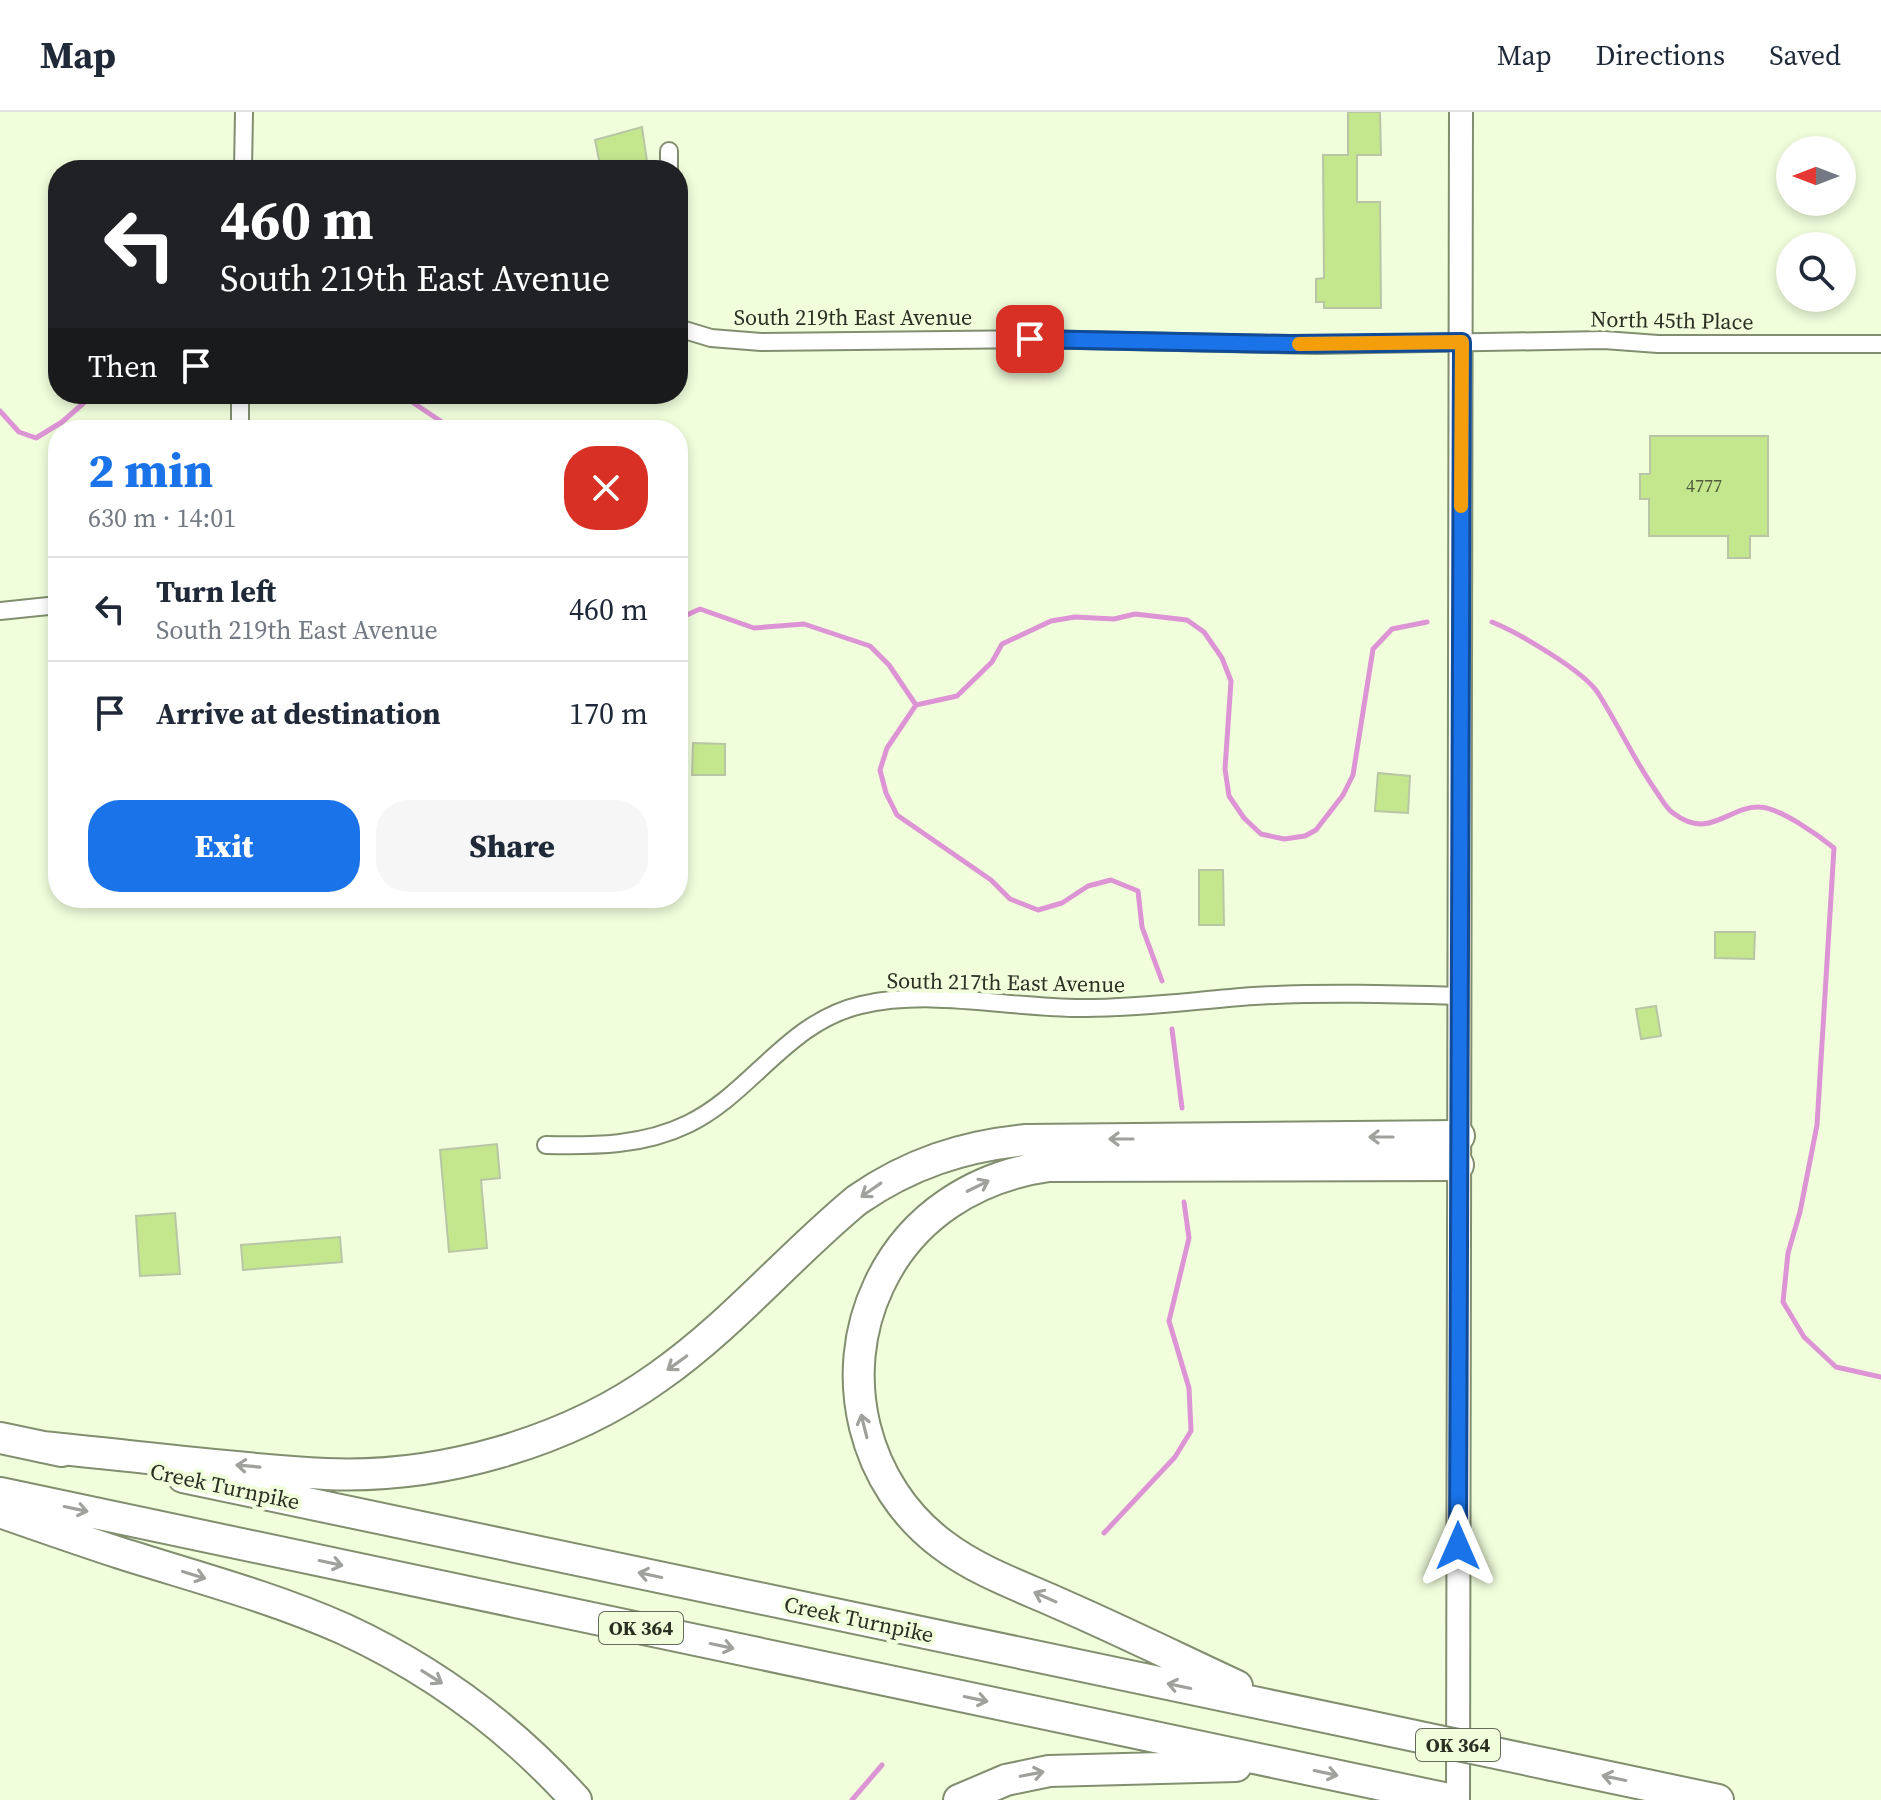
<!DOCTYPE html>
<html lang="en">
<head>
<meta charset="utf-8">
<style>
  :root { --surface:#fff; --page:#f6f6f7; --text:#1f2937; --muted:#747a83; --line:#e0e1e3; --accent:#1a73e8 }
  body { margin:0; font-family:"Source Serif 4",serif; background:var(--page); color:var(--text); height:100vh; display:flex; flex-direction:column; font-size:30px; white-space:nowrap }
  * { box-sizing:border-box; margin:0 }
  p { font-size:26px; color:var(--muted) }
  .icon { flex:none; width:44px; height:44px; fill:none; stroke:currentColor; stroke-width:2; stroke-linecap:round; stroke-linejoin:round }
  .map { position:relative; flex:1; overflow:hidden }
  .drawer { position:absolute; left:48px; top:308px; width:640px; height:488px; display:flex; flex-direction:column; background:var(--surface); border-radius:32px; box-shadow:0 4px 12px #0003 }
  .drawer>* { flex:none }
  .guide { position:absolute; left:48px; top:48px; width:640px; height:244px; border-radius:32px; box-shadow:0 4px 12px #0003; background:#202124; color:#fff; overflow:hidden }
  .needle { width:52px; rotate:270deg }
  .controls { position:absolute; left:1776px; top:24px; display:grid; gap:16px }
  .controls a { display:grid; place-items:center; width:80px; height:80px; border-radius:50%; background:var(--surface); box-shadow:0 4px 12px #0003; font-size:40px }
  .pin { position:absolute; display:grid; place-items:center; width:68px; height:68px; color:#fff; margin:-34px; border-radius:16px; box-shadow:0 4px 12px #0006 }
  .me { position:absolute; width:88px; margin:-44px; rotate:0deg; stroke-linejoin:round; filter:drop-shadow(0 0 6px #0008) }
  .turn { display:flex; align-items:center; gap:28px; height:168px; padding:0 40px; font-size:36px }
  .turn .icon { width:104px; height:104px; stroke-width:2.5 }
  .turn b { display:block; font-size:56px; line-height:68px }
  .then { display:flex; align-items:center; height:76px; padding:0 40px; background:#0003; gap:16px; font-size:30px }
  .round { display:grid; place-items:center; flex:none; width:84px; height:84px; border-radius:32px; background:var(--page) }
  .summary { display:flex; align-items:center; justify-content:space-between; height:136px; padding:0 40px }
  h1 { font-size:48px; font-weight:800; line-height:60px; color:var(--accent) }
  .primary-button { display:flex; gap:16px; margin-top:auto; padding:16px 40px }
  .primary-button a { flex:1; height:92px; border-radius:32px; background:var(--accent); color:#fff; font-size:32px; font-weight:800; line-height:92px; text-align:center }
  .primary-button a+a { background:var(--page); color:var(--text) }
  ul { padding:0; list-style:none }
  li { display:flex; align-items:center; gap:24px; height:104px; padding:0 40px; border-top:2px solid var(--line) }
  li div { flex:1 }
  li b { display:block; font-size:30px }
  li em { font-style:normal }
  header { display:flex; align-items:center; gap:48px; box-sizing:border-box; height:112px; padding:0 40px; background:var(--surface); border-bottom:2px solid var(--line) }
  header strong { font-size:38px }
  nav { display:flex; gap:44px; margin-inline-start:auto; font-size:28px }
  .map>svg:first-child { display:block }
</style>
</head>
<body>
<header>
<strong>Map</strong>
<nav><a>Map</a><a>Directions</a><a>Saved</a></nav>
</header>
<div class="map">
<svg width="1881" height="1688" viewBox="0 0 1881 1688">
  <rect width="100%" height="100%" fill="#f0fedc"/>
  <g fill="none" stroke-linecap="round" stroke-linejoin="round">
    <!-- stream -->
    <path stroke="#dd94d5" stroke-width="5" d="M400,282l54,36
      M0,299l19,21 17,6 26,-16 32,-28
      M678,507l22,-10 54,19 50,-4 66,22 19,19 27,40
      M1492,510c25,10 92,49 106,71 21,33 37,69 60,101 4,6 9,15 15,19 37,28 55,-7 86,-6 20,0 59,28 75,41l-17,277 -17,87 -12,41 -5,49 21,35 32,30 45,10
      M1162,869l-20,-54 -4,-36 -27,-11 -23,6 -26,17 -24,7 -28,-11 -19,-19 -94,-65 -11,-22 -6,-23 7,-22 29,-43 41,-9 35,-34 10,-18 49,-23 24,-4 39,2 21,-5 52,6 17,12 18,26 9,23 -6,88 4,27 15,22 17,16 23,5 21,-3 11,-6 27,-35 10,-20 20,-126 19,-20 35,-7
      M1172,917l10,79
      M1104,1421l71,-76 16,-26 -2,-43 -20,-67 20,-83 -5,-36
      M852,1688l30,-35"/>
  </g>
  <!-- building -->
  <path fill="#c4e78d" stroke="#b9c6a6" stroke-width="2" d="M1348,0h32l1,43h-24v47h23l1,106h-57v-6h-8v-23l8,-1 -1,-123h25z
    M642,15l6,41 -23,2 -1,-5 -23,5 -6,-30z
    M1650,324h118v100h-18v22h-22v-22h-79v-37h-9v-25h10z
    M693,631l32,1v31h-33z
    M1378,661l32,3 -2,37 -33,-2z
    M1199,758h24l1,55h-25z
    M1715,820h40l-1,27 -39,-1z
    M1656,894l5,30 -20,3 -5,-30z
    M497,1032l3,34 -19,2 6,68 -38,4 -9,-102z
    M175,1101l5,61 -40,2 -4,-60z
    M340,1125l2,25 -99,8 -2,-25z"/>
  <g fill="none" stroke-linecap="round" stroke-linejoin="round">
    <defs>
      <path id="minor" d="M669,39v19
        M243,58l1,-58
        M678,216l33,10 50,4 269,-3 286,6 288,-5 54,4h223
        M240,318v-36
        M0,499l58,-6
        M546,1033c49,1 97,1 142,-21 64,-31 99,-102 173,-119 72,-17 151,4 224,3 57,0 113,-8 169,-12 69,-4 138,-2 207,0"/>
      <path id="secondary" d="M1458,1688l3,-1688"/>
      <path id="motorway" d="M0,1326l62,13
        M42,1335c94,9 189,22 284,27 113,5 240,-31 332,-97 73,-51 130,-120 199,-177 52,-36 106,-54 169,-60l433,-4
        M183,1365l1180,248
        M0,1381l1453,307
        M0,1400c40,14 80,28 120,41 76,24 152,44 224,76 89,41 167,99 232,171
        M1237,1574c-56,-26 -113,-54 -170,-79 -41,-19 -87,-34 -124,-62 -80,-59 -107,-170 -64,-260 32,-69 97,-109 170,-119l409,-1
        M1552,1653l166,35
        M959,1688l47,-20 43,-9 187,-5"/>
    </defs>
    <!-- minor casing -->
    <use href="#minor" stroke="#818e6f" stroke-width="20"/>
    <!-- secondary casing -->
    <use href="#secondary" stroke="#818e6f" stroke-width="26"/>
    <!-- motorway casing -->
    <use href="#motorway" stroke="#818e6f" stroke-width="34"/>
    <!-- minor -->
    <use href="#minor" stroke="#fff" stroke-width="16"/>
    <!-- secondary -->
    <use href="#secondary" stroke="#fff" stroke-width="22"/>
    <!-- motorway -->
    <use href="#motorway" stroke="#fff" stroke-width="30"/>
    <defs>
      <path id="motorway-bridge" d="M1363,1613l189,40"/>
    </defs>
    <!-- motorway-bridge casing -->
    <use href="#motorway-bridge" stroke="#818e6f" stroke-width="34" stroke-linecap="butt"/>
    <!-- motorway-bridge -->
    <use href="#motorway-bridge" stroke="#fff" stroke-width="30"/>
  </g>
  <!-- one-way arrows -->
  <defs><path id="oneway-shaft" d="M-6 0H5M1.5-3L5.5 0L1.5 3" fill="none" stroke-width="1.6" stroke-linecap="round" stroke-linejoin="round" transform="scale(2)"/></defs>
  <g stroke="#9fa19c">
    <use href="#oneway-shaft" transform="translate(1381 1025) rotate(180)"/>
    <use href="#oneway-shaft" transform="translate(1121 1027) rotate(180)"/>
    <use href="#oneway-shaft" transform="translate(978 1074) rotate(-26)"/>
    <use href="#oneway-shaft" transform="translate(871 1078) rotate(145)"/>
    <use href="#oneway-shaft" transform="translate(677 1251) rotate(144)"/>
    <use href="#oneway-shaft" transform="translate(864 1314) rotate(-104)"/>
    <use href="#oneway-shaft" transform="translate(248 1354) rotate(-175)"/>
    <use href="#oneway-shaft" transform="translate(76 1397) rotate(12)"/>
    <use href="#oneway-shaft" transform="translate(331 1451) rotate(12)"/>
    <use href="#oneway-shaft" transform="translate(194 1463) rotate(17)"/>
    <use href="#oneway-shaft" transform="translate(650 1463) rotate(-168)"/>
    <use href="#oneway-shaft" transform="translate(1045 1485) rotate(-156)"/>
    <use href="#oneway-shaft" transform="translate(722 1534) rotate(12)"/>
    <use href="#oneway-shaft" transform="translate(432 1565) rotate(32)"/>
    <use href="#oneway-shaft" transform="translate(1179 1574) rotate(-168)"/>
    <use href="#oneway-shaft" transform="translate(976 1587) rotate(12)"/>
    <use href="#oneway-shaft" transform="translate(1326 1661) rotate(12)"/>
    <use href="#oneway-shaft" transform="translate(1032 1662) rotate(-11)"/>
    <use href="#oneway-shaft" transform="translate(1614 1666) rotate(-168)"/>
  </g>
  <g fill="none" stroke-linecap="round" stroke-linejoin="round">
    <defs>
      <path id="route" d="M1030,227l260,5 172,-2 -4,1204"/>
    </defs>
    <!-- route casing -->
    <use href="#route" stroke="#114b97" stroke-width="20"/>
    <!-- route -->
    <use href="#route" stroke="#1a73e8" stroke-width="14"/>
    <!-- slow -->
    <path stroke="#f59e0b" stroke-width="14" d="M1299,232l163,-2 -1,164"/>
  </g>
  <g text-anchor="middle" stroke-width="8" stroke-linejoin="round" paint-order="stroke">
    <!-- number labels -->
    <g font-size="18" fill="#505d3d">
      <text x="1704" y="380">4777</text>
    </g>
    <!-- shield labels -->
    <g fill="#f0fedc" stroke="#656d5a" stroke-width="2">
      <rect x="599" y="1500" width="84" height="32" rx="6"/>
      <rect x="1416" y="1617" width="84" height="32" rx="6"/>
    </g>
    <g font-size="20" font-weight="bold" fill="#2a2f22">
      <text x="641" y="1523">OK 364</text>
      <text x="1458" y="1640">OK 364</text>
    </g>
    <!-- street labels -->
    <g font-size="22" fill="#2a2f22" stroke="#f0fedc">
      <text x="853" y="213">South 219th East Avenue</text>
      <text transform="translate(1672 208) rotate(1)" y="8">North 45th Place</text>
      <text transform="translate(1006 870) rotate(1)" y="8">South 217th East Avenue</text>
      <text transform="translate(225 1374) rotate(12)" y="8">Creek Turnpike</text>
      <text transform="translate(859 1507) rotate(12)" y="8">Creek Turnpike</text>
    </g>
  </g>
</svg>
<div class="controls">
<a><svg class="needle" viewBox="-14 -14 28 28"><path d="M0-13l5 13h-10z" fill="#e53935"/><path d="M0 13l5-13h-10z" fill="#747a83"/></svg></a>
<a><svg class="icon" aria-label="search" viewBox="0 0 24 24"><circle cx="10" cy="10" r="6"/><path d="M15 15l6 6"/></svg></a>
</div>
<div class="pin" style="left:1030px;top:227px;background:#d93025"><svg class="icon" aria-label="arrive" viewBox="0 0 24 24"><path d="M6 21V4h12l-3 4 3 4H6"/></svg></div>
<svg class="me" style="left:1458px;top:1434px" viewBox="-20 -20 40 40"><path d="M0-17L14 15 0 8-14 15z" fill="#1a73e8" stroke="#fff" stroke-width="4"/></svg>
<div class="guide">
<div class="turn"><svg class="icon" aria-label="left" viewBox="0 0 24 24"><path d="M17 20v-9H6M10 6l-5 5 5 5"/></svg><div><b>460 m</b>South 219th East Avenue</div></div>
<div class="then">Then<svg class="icon" aria-label="arrive" viewBox="0 0 24 24"><path d="M6 21V4h12l-3 4 3 4H6"/></svg></div>
</div>
<section class="drawer">
<div class="summary"><div><h1>2 min</h1><p>630 m · 14:01</p></div><a class="round" style="background:#d93025;color:#fff"><svg class="icon" aria-label="close" viewBox="0 0 24 24"><path d="M6 6l12 12M18 6L6 18"/></svg></a></div>
<ul>
<li><svg class="icon" aria-label="left" viewBox="0 0 24 24"><path d="M17 20v-9H6M10 6l-5 5 5 5"/></svg><div><b>Turn left</b><p>South 219th East Avenue</p></div><em>460 m</em></li>
<li><svg class="icon" aria-label="arrive" viewBox="0 0 24 24"><path d="M6 21V4h12l-3 4 3 4H6"/></svg><div><b>Arrive at destination</b></div><em>170 m</em></li>
</ul>
<div class="primary-button"><a>Exit</a><a>Share</a></div>
</section>
</div>
</body>
</html>
